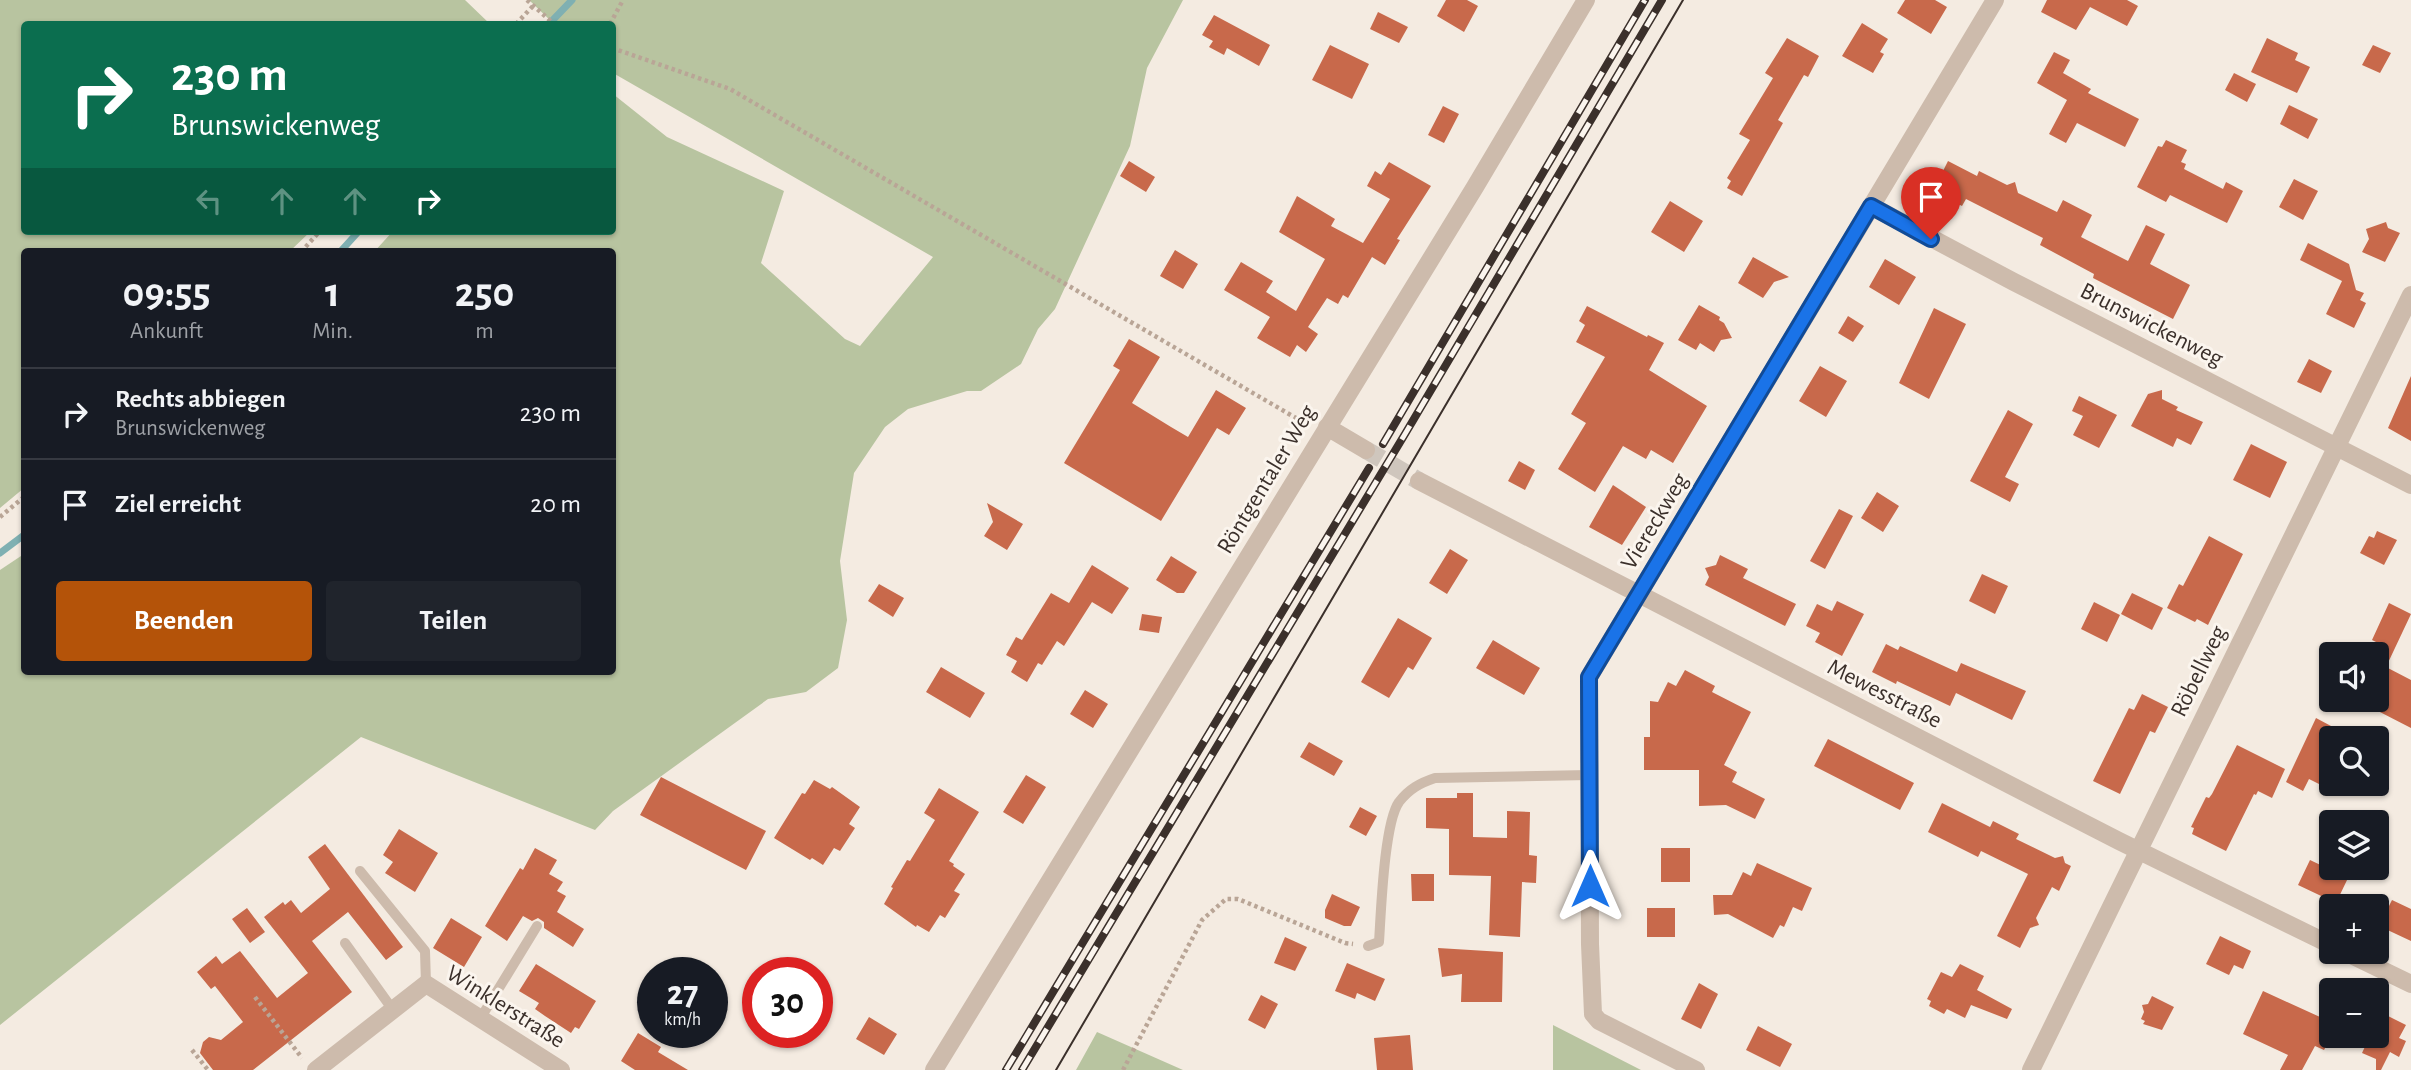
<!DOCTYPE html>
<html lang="de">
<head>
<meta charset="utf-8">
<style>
  :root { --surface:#171b24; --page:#20242c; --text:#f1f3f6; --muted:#9ea1a6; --line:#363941; --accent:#b45309 }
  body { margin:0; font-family:"Alegreya Sans",sans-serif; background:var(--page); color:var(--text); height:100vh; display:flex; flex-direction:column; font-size:26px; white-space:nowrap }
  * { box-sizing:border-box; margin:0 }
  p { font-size:23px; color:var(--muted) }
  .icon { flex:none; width:38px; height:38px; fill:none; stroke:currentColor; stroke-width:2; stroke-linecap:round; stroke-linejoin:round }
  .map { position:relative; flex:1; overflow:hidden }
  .panel { position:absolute; left:21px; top:248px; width:595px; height:427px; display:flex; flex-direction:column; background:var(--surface); border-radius:7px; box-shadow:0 2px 5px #0004 }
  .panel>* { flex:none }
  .guide { position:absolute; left:21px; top:21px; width:595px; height:214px; border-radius:7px; box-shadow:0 2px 5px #0004; background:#0b6e4f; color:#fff; overflow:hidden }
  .controls { position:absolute; left:2319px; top:642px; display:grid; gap:14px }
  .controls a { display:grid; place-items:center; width:70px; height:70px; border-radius:7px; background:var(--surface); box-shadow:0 2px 5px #0004; font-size:35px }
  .speed { position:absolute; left:637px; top:957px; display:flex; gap:14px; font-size:35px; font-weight:700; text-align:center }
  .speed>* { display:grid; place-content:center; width:91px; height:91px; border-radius:50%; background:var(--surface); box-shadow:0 2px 5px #0004; line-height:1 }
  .speed small { font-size:18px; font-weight:400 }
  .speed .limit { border:10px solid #d22; background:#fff; color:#111 }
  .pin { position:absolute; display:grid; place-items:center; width:60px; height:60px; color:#fff; margin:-72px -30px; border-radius:50% 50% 50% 0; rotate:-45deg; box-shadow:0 0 7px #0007 }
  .pin .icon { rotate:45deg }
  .me { position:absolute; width:77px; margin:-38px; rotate:0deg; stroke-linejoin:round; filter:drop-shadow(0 0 5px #0008) }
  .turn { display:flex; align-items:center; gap:24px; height:147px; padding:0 35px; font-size:32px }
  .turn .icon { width:91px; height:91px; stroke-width:2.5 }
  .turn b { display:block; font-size:49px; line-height:60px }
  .lanes { display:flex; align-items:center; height:66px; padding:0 35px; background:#0003; justify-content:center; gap:35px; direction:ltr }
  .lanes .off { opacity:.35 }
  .eta { display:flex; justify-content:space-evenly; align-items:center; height:119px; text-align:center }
  .eta b { font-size:42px; font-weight:700; line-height:49px }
  .action { display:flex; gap:14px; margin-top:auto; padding:14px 35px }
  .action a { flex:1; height:80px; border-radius:7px; background:var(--accent); color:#fff; font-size:28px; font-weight:700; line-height:80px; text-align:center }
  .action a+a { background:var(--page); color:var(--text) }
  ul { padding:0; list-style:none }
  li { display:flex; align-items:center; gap:21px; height:91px; padding:0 35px; border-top:2px solid var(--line) }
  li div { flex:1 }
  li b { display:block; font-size:26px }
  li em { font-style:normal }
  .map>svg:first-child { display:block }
</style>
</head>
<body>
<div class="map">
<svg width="2411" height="1070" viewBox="0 0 2411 1070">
  <rect width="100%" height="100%" fill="#f4ebe1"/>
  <!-- green -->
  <path fill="#b8c4a0" d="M0,0h465l25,24h-466v207h287l-22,21h-265v236l-24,20z
    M529,0h654l-36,68 -17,78 -75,163 -17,20 -17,35 -40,27h-14l-59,18 -23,18 -31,46 -14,88 7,59 -9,48 -32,24 -38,7 -155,112 -18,19 -234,-93 -361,288v-455l24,-16v118h588v-420h-238l19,-21h219l1,-137 54,43 117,54 -23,72 84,76 15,7 73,-89 -320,-184 -1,-49h-58z
    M1553,1025l88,45h-88z
    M1097,1032l86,38h-107z"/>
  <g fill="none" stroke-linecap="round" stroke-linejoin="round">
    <!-- stream -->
    <path stroke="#7fb0b2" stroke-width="7" d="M549,24l23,-24
      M340,252l19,-21
      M0,553l24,-18"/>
  </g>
  <!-- building -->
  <path fill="#c8694b" d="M1446,0h21l11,6 -14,26 -27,-16z
    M1905,0h30l12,7 -16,27 -34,-21z
    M2047,0h80l11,6 -11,20 -37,-19 -14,23 -35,-18z
    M1378,12l30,15 -9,16 -29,-14z
    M1214,15l56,30 -11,21 -32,-18 -3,7 -15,-8 4,-6 -11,-6z
    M1862,23l26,16 -8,13 4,2 -11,19 -31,-17z
    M1787,38l32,18 -11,21 -4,-2 -26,45 5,3 -41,73 -15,-8 4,-7 -4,-3 23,-38 -11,-6 34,-56 -8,-5z
    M2267,38l31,15 -3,7 15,7 -13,26 -46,-21z
    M1330,45l39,19 -17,35 -40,-19z
    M2373,45l18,8 -11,20 -18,-8z
    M2054,52l16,8 -7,13 28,16 -3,4 51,26 -14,28 -48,-24 -11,20 -17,-9 18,-34 -30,-17z
    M2234,73l22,11 -9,18 -22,-12z
    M2289,105l29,14 -10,20 -28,-15z
    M1443,106l16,8 -15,29 -16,-8z
    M2166,140l21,10 -6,12 5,2 -2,5 39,20 3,-7 17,9 -16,32 -57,-28 -4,7 -29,-15 21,-41 4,1z
    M1129,161l26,16 -9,15 -26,-16z
    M1948,161l29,15 2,-5 28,14 8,-3 3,11 39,19 6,-12 29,15 -11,22 47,24 18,-36 19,9 -15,30 40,21 -17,34 -80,-41 1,-4 -54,-29 3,-7 -77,-39 -4,7 -29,-15z
    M1389,162l42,24 -34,53 3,1 -15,25 -13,-8 -24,41 -5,-3 -5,9 -11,-6 -19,29 10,7 -12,18 -9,-7 -7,12 -33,-19 13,-21 -46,-27 17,-28 32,19 -7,11 30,19 29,-52 -46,-27 18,-36 38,23 -4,7 32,17 27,-44 -23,-13 8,-15 6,4z
    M2294,179l24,12 -15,29 -24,-13z
    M1670,201l33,20 -19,31 -33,-20z
    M2386,222l2,6 12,5 -15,29 -23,-10 7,-13 -3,-10z
    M2308,243l41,21 7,26 8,3 -4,7 6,3 -12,25 -28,-14 16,-33 -42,-21z
    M1175,250l23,14 -15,25 -23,-13z
    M1753,257l36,20 -15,5 -11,16 -25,-15z
    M1885,259l31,18 -17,28 -30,-18z
    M1699,305l21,12 -1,3 5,3 8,15 -11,2 -7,12 -14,-9 -4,7 -18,-10z
    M1587,306l60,31 1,-2 16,8 -15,27 58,36 -34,57 -22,-13 -5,9 -23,-13 -28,46 -37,-23 28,-46 -15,-9 34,-57 -29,-15 9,-17 -6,-4z
    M1934,308l32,16 -37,75 -30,-16z
    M1848,316l16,10 -11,16 -15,-9z
    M1129,339l31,18 -28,46 39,24 17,10 28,-47 30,18 -17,27 -12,-7 -56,93 -97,-58 56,-93 -7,-4z
    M2309,359l23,12 -11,22 -24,-11z
    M1820,366l27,15 -21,36 -27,-16z
    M2411,376v65l-23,-13z
    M2162,390v9l16,8 -2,3 27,12 -12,23 -14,-7 -4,9 -42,-21 17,-32z
    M2079,396l38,19 -18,33 -26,-13 10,-19 -11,-5z
    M2008,410l25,14 -28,53 14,7 -9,18 -40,-21z
    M2251,444l36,18 -17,36 -37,-18z
    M1519,461l16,9 -10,20 -17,-9z
    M1613,485l33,22 -24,38 -33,-18z
    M1877,492l22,14 -16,26 -22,-14z
    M987,503l36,21 -16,26 -23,-14 9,-14z
    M1839,509l14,7 -28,53 -15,-8z
    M2377,531l20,9 -13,25 -24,-12 9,-17 5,2z
    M2209,536l34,18 -35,71 -11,-6 -2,3 -28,-14 12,-24 4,2z
    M1450,549l18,11 -21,34 -18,-11z
    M1720,555l28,14 -5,9 53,26 -11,22 -80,-41 4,-8 -4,-9 11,-3z
    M1171,556l26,16 -13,21h-7l-21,-13z
    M1092,565l37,23 -17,26 -20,-12 -28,44 -7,-5 -15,24 -4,-2 -11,19 -16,-10 6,-11 -11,-6 10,-18 6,3 29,-47 18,10z
    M1982,574l26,12 -13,28 -26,-13z
    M879,584l25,14 -11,19 -25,-16z
    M2132,593l31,15 -11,22 -31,-16z
    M1837,601l27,13 -22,42 -27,-14 5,-9 -14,-7 11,-22 15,7z
    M2094,602l26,13 -13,27 -26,-13z
    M2389,603l22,11 -25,53 25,13v48l-35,-18v-68l-4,-2z
    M1142,614l20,3 -3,16 -20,-3z
    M1398,618l34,20 -19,32 -5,-3 -19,31 -28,-16z
    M1493,640l47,28 -16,27 -48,-27z
    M1886,644l12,6 2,-4 57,26 4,-9 65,28 -14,29 -56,-27 -6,13 -53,-25 -1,3 -24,-12z
    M941,667l44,26 -15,25 -44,-26z
    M1685,670l30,16 -3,6 39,20 -27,53 13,7 -5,10 33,17 -10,20 -29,-14 -27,1v-36h-55v-33h6v-36l8,1 10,-20 8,4z
    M1085,690l23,14 -15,24 -23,-14z
    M2142,694l26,13 -13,26 -5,-2 -30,63 -27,-13 36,-73 5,2z
    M2316,718l15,8v64l-22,-11 -6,12 -17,-9z
    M1828,739l86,44 -14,27 -86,-44z
    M1309,742l34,19 -9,15 -34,-19z
    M2237,745l48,24 -13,29 -14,-7 -2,4 -2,-1 -28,57 -34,-17 2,-6 -3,-1 15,-30 3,1 3,-4z
    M1026,775l20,12 -23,37 -20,-12z
    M661,777l105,54 -20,39 -106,-55z
    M814,780l16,9 2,-2 28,20 -11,17 6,4 -15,23 -6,-3 -11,17 -11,-7 -2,2 -36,-22 28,-45 3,1z
    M939,788l40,24 -30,49 5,3 -1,2 12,8 -11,17 6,3 -15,24 -5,-3 -11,17 -12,-7 -1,2 -32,-23 9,-16 -2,-1 16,-27 3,1 25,-41 -11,-7z
    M1457,793h16v44l34,1v-27l23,1 -1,43 8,1 -1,27 -14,-1 -2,55 -31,-2 2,-59 -42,-1v-46l-23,-1v-30h31z
    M1942,803l48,24 3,-6 26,13 -3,5 39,19 8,-2 2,7 6,3 -12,25 -7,-4 -16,31 3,7 -9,3 -10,20 -23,-12 31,-62 -47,-23 -3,6 -50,-25z
    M1360,807l17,9 -11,20 -17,-9z
    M399,829l39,24 -23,39 -30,-19 8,-11 -10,-7z
    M325,844l78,103 -17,13 -38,-48 -36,29 40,51 -99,78h-40l-13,-17 3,-11 6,-5 12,3 22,-18 -28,-36 -4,3 -14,-17 19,-16 6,8 18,-13 37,47 31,-25 -44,-56 19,-15 2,3 6,-5 10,13 29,-24 -22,-32z
    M535,848l22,12 -8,14 14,8 -6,9 9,5 -9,16 27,17 -11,18 -29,-19v-6l-6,-4 -6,3 -9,-5 -16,25 -22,-15 35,-58 3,2z
    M1661,848h29v34h-29z
    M2310,860l38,18 -12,25 -38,-18z
    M1757,863l55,25 -10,23 -9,-4 -9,20 -4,-2 -7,13 -45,-24 -14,1 -1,-20h19l11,-23 8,4z
    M1411,874h23v27h-22z
    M1332,894l28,13 -9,19h-7l-19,-8v-8z
    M2392,900l19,9v32l-32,-15z
    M247,908l18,24 -15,11 -18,-24z
    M1647,908h28v29h-28z
    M451,918l31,19 -18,30 -31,-19z
    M2220,936l31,15 -8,18 -9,-4 -5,10 -23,-11z
    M1285,937l22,10 -12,24 -21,-8z
    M1438,948l65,4 -1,50h-41l1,-28 -20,3z
    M1347,963l38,16 -10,22 -18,-8 -2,6 -20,-8z
    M536,964l60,37 -17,28 -4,-2 -4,6 -26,-17 -10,-7 4,-6 -20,-12z
    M1960,964l24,12 -7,14 35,19 -5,10 -36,-14 -6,13 -18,-9 -3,5 -15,-8 2,-5 -4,-2 14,-27 11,5z
    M1699,983l19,11 -17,35 -20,-10z
    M2263,991l68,31v15l-7,13 -9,-4 -13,24h-22l8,-15 -45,-21z
    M1261,995l17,9 -13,25 -17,-9z
    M2152,996l22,11 -12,23 -19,-6 2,-3 -4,-2 3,-7 -2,-7 6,-1z
    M2376,1010l30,15 -7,13 7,3 -7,16 -9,-5 -9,18h-5v-11l-14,-6 8,-17h6z
    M869,1017l28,17 -13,21 -28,-16z
    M1758,1026l34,18 -12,23 -34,-17z
    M638,1033l23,14 -3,5 30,18h-53l-14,-9z
    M1410,1035l3,35h-36l-3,-32z"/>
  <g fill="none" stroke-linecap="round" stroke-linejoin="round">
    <!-- minor-tunnel -->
    <path stroke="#cfc6bd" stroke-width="18" stroke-dasharray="18 9" stroke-linecap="butt" d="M1366,450l53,31"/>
    <!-- path -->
    <path stroke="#b9a596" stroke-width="4.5" stroke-dasharray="3.5 3.5" stroke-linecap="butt" d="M527,0l27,24
      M516,24l17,-18
      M610,24l13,-24
      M612,48l118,41 578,336
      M301,252l19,-21
      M0,517l24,-20
      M255,997l47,61
      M192,1050l16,20
      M1123,1070l79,-150 24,-21h12l107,44 8,1"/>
    <!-- service -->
    <path stroke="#cdbbac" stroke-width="10" d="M360,871l65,80 1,33
      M345,943l48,67
      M1368,946l11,-4c2,-29 5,-119 20,-140 10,-13 21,-19 36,-24l154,-3
      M480,1019l57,-93"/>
    <!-- minor -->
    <path stroke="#cdbbac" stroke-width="18" d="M1871,206l143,76 397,203
      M1327,427l39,23
      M1419,481l700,360 212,104
      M2345,952l66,32
      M316,1070l110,-86 135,86
      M934,1070l541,-883 111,-187
      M1696,1070l-97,-49 -6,-7 -3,-70 -1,-267 406,-677
      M2031,1070l380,-775"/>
    <!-- tram -->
    <path stroke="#3b302b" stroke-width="2" d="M1056,1070l627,-1070"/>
    <defs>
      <path id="rail" d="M1383,444l262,-444
        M1006,1070l363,-602
        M1022,1070l383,-636 257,-434"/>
    </defs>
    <!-- rail casing -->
    <use href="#rail" stroke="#3b302b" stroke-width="8"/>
    <!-- rail -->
    <use href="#rail" stroke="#fbf5ee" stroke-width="5" stroke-dasharray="16" stroke-linecap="butt"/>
  </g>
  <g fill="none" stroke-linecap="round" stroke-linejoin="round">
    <defs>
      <path id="route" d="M1590,886l-1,-209 282,-471 60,33"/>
    </defs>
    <!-- route casing -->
    <use href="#route" stroke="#114b97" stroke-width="18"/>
    <!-- route -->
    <use href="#route" stroke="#1a73e8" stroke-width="12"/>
  </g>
  <g text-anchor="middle" stroke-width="6" stroke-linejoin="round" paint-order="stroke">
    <!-- street labels -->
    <g font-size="24" fill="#3b302b" stroke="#fbf5ee">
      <text transform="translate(2152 324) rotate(27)" y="8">Brunswickenweg</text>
      <text transform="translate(1266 479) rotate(-59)" y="8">Röntgentaler Weg</text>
      <text transform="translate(1654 521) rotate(-59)" y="8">Viereckweg</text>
      <text transform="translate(2198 671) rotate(-64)" y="8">Röbellweg</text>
      <text transform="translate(1885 693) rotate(27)" y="8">Mewesstraße</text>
      <text transform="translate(506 1006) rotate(32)" y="8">Winklerstraße</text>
    </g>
  </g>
</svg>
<div class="controls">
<a><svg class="icon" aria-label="sound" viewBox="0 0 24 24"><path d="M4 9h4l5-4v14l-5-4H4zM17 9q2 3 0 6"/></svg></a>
<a><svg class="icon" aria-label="search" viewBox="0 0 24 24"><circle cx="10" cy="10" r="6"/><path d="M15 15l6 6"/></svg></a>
<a><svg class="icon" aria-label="layers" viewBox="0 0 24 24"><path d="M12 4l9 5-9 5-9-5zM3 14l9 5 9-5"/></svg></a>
<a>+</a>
<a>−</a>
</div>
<div class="speed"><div>27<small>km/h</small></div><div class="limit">30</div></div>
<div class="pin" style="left:1931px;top:239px;background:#d93025"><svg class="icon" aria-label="arrive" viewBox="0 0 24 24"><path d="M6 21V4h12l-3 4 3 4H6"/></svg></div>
<svg class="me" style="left:1590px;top:886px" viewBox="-20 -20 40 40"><path d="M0-17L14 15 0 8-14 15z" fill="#1a73e8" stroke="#fff" stroke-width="4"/></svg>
<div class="guide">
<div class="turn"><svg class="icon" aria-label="right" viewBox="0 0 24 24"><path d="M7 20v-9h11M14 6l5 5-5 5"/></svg><div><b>230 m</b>Brunswickenweg</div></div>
<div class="lanes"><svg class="icon off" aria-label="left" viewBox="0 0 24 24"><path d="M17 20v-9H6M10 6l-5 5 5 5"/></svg><svg class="icon off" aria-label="ahead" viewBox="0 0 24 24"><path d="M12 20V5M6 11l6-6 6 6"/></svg><svg class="icon off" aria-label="ahead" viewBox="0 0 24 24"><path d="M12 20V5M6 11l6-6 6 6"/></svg><svg class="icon" aria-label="right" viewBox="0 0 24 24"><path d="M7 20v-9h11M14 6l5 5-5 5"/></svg></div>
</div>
<section class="panel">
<div class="eta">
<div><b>09:55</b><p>Ankunft</p></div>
<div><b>1</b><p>Min.</p></div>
<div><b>250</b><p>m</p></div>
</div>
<ul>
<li><svg class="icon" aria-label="right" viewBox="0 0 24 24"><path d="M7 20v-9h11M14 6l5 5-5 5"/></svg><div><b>Rechts abbiegen</b><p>Brunswickenweg</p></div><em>230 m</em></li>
<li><svg class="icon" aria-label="arrive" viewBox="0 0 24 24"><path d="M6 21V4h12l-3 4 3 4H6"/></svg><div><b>Ziel erreicht</b></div><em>20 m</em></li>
</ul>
<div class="action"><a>Beenden</a><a>Teilen</a></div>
</section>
</div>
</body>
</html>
